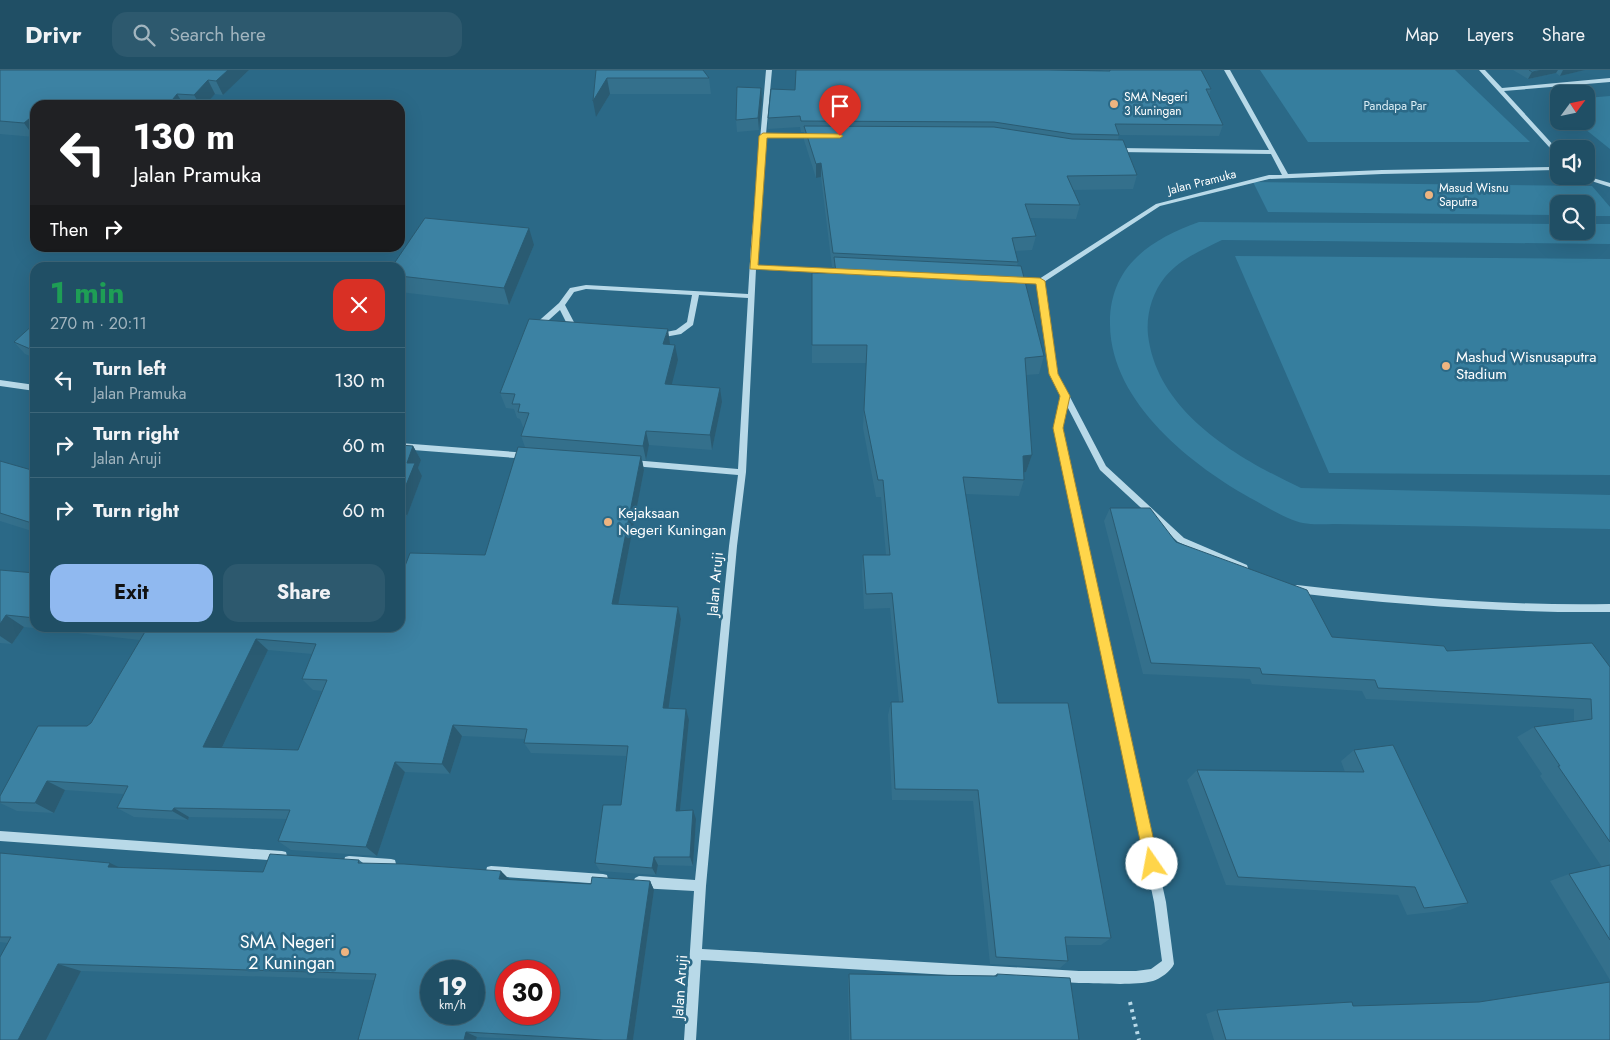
<!DOCTYPE html>
<html lang="en">
<head>
<meta charset="utf-8">
<style>
  :root { --surface:#204f65; --page:#2d596e; --text:#f1f3f6; --muted:#a2b5bf; --line:#3d6679; --accent:#90b9f0 }
  body { margin:0; font-family:Jost,sans-serif; background:var(--page); color:var(--text); height:100vh; display:flex; flex-direction:column; font-size:19px; white-space:nowrap }
  * { box-sizing:border-box; margin:0 }
  p { font-size:16px; color:var(--muted) }
  .icon { flex:none; width:28px; height:28px; fill:none; stroke:currentColor; stroke-width:2; stroke-linecap:round; stroke-linejoin:round }
  .map { position:relative; flex:1; overflow:hidden }
  .drawer { position:absolute; left:30px; top:192px; width:375px; height:370px; display:flex; flex-direction:column; background:var(--surface); border-radius:15px; box-shadow:0 5px 20px #0002,0 0 0 1px var(--line) }
  .drawer>* { flex:none }
  .top-card { position:absolute; left:30px; top:30px; width:375px; height:152px; border-radius:15px; box-shadow:0 5px 20px #0002,0 0 0 1px var(--line); background:#202124; color:#fff; overflow:hidden }
  .needle { width:32px; rotate:57deg }
  .fabs { position:absolute; left:1550px; top:15px; display:grid; gap:10px }
  .fabs a { display:grid; place-items:center; width:45px; height:45px; border-radius:10px; background:var(--surface); box-shadow:0 5px 20px #0002,0 0 0 1px var(--line); font-size:25px }
  .speed { position:absolute; left:420px; top:890px; display:flex; gap:10px; font-size:25px; font-weight:700; text-align:center }
  .speed>* { display:grid; place-content:center; width:65px; height:65px; border-radius:50%; background:var(--surface); box-shadow:0 5px 20px #0002,0 0 0 1px var(--line); line-height:1 }
  .speed small { font-size:12px; font-weight:400 }
  .speed .limit { border:8px solid #d22; background:#fff; color:#111 }
  .pin { position:absolute; display:grid; place-items:center; width:42px; height:42px; color:#fff; margin:-51px -21px; border-radius:50% 50% 50% 0; rotate:-45deg; box-shadow:0 0 5px #0007 }
  .pin .icon { rotate:45deg }
  .me { position:absolute; width:55px; margin:-28px; rotate:348deg; stroke-linejoin:round; filter:drop-shadow(0 0 4px #0008) }
  .turn { display:flex; align-items:center; gap:18px; height:105px; padding:0 20px; font-size:22px }
  .turn .icon { width:65px; height:65px; stroke-width:2.5 }
  .turn b { display:block; font-size:35px; line-height:42px }
  .then { display:flex; align-items:center; height:48px; padding:0 20px; background:#0003; gap:10px; font-size:19px }
  .round { display:grid; place-items:center; flex:none; width:52px; height:52px; border-radius:15px; background:var(--page) }
  .headline { display:flex; align-items:center; justify-content:space-between; height:85px; padding:0 20px }
  h1 { font-size:30px; font-weight:700; line-height:38px; color:#1e9e55 }
  .button { display:flex; gap:10px; margin-top:auto; padding:10px 20px }
  .button a { flex:1; height:58px; border-radius:15px; background:var(--accent); color:#111; font-size:20px; font-weight:700; line-height:58px; text-align:center }
  .button a+a { background:var(--page); color:var(--text) }
  ul { padding:0; list-style:none }
  li { display:flex; align-items:center; gap:15px; height:65px; padding:0 20px; border-top:1px solid var(--line) }
  li div { flex:1 }
  li b { display:block; font-size:19px }
  li em { font-style:normal }
  header { display:flex; align-items:center; gap:30px; box-sizing:border-box; height:70px; padding:0 25px; background:var(--surface); border-bottom:1px solid var(--line) }
  header strong { font-size:24px }
  nav { display:flex; gap:28px; margin-inline-start:auto; font-size:18px }
  .search { width:350px; height:45px; background:var(--page); display:flex; align-items:center; gap:12px; box-sizing:border-box; padding:0 18px; border-radius:15px; color:var(--muted); font-size:19px }
  .map>svg:first-child { display:block }
</style>
</head>
<body>
<header>
<strong>Drivr</strong>
<div class="search"><svg class="icon" aria-label="search" viewBox="0 0 24 24"><circle cx="10" cy="10" r="6"/><path d="M15 15l6 6"/></svg>Search here</div>
<nav><a>Map</a><a>Layers</a><a>Share</a></nav>
</header>
<div class="map">
<svg width="1610" height="970" viewBox="0 0 1610 970">
  <rect width="100%" height="100%" fill="#2b6987"/>
  <!-- green -->
  <path fill="#367e9e" d="M1260,0h195l75,72h-222z
    M1610,26v53l-35,-28h11v-23z
    M1253,112l339,4 18,21v9h-24v-12h-27v11l-291,-3z
    M1199,152l360,2v7h27v-7h24v20l-388,-4c-20,10 -42,19 -57,37 -13,16 -19,38 -17,58 9,77 89,123 153,153l309,7v34c-71,-1 -141,-3 -212,-4 -21,0 -43,-1 -64,-1 -10,0 -21,1 -31,-1 -13,-2 -35,-15 -47,-22 -63,-34 -145,-98 -146,-176 -1,-58 39,-85 89,-103z
    M1235,186l375,3v216l-281,-2z"/>
  <g fill="none" stroke-linecap="round" stroke-linejoin="round">
    <!-- path -->
    <path stroke="#b8d9e8" stroke-width="4" stroke-dasharray="3 4.5" stroke-linecap="butt" d="M1130,932l9,38"/>
    <!-- minor -->
    <path fill="#b8d9e8" fill-rule="evenodd" d="M766,0h6l-6,64h50l3,2 -3,2h-50l-10,127 89,5 3,2 -3,2 -89,-5 -10,203 -9,74 -31,340 -4,63 377,22h57l15,-2 11,-8 -8,-59 -100,-474 7,-32 -11,-22 -13,-91 -24,-1 -3,-2 3,-2 26,1 117,-75 113,-29h13l-11,-21 -153,-2 -3,-2 3,-2 151,2 -45,-80h6l58,104 94,-4 168,-3v-19l-71,-78h6l17,18 108,-10v4l-106,9 52,57 -1,22 -173,4 -113,5 -109,27 -116,76 14,92 48,92 78,72 63,27 1,3 -1,3h-6l-63,-29 -78,-72 -33,-64 -5,22 104,474 8,62c-3,7 -14,15 -21,17 -20,5 -52,2 -74,2l-378,-23 -5,80h-12l10,-149 -55,-3 -4,-2 -2,-4 2,-4 4,-2 56,4 34,-334 9,-71 -105,-9 -4,-3 4,-3 105,9 10,-171 -49,-3 -6,30 -12,9 -22,4 -4,-2 1,-2 20,-4 11,-8 5,-27 -106,-6 -12,3 -9,13 11,21 5,3 -1,2 -10,-1 -10,-20 -20,18h-3l-4,-2 26,-23 11,-15 16,-3 162,9 3,-49z
      M1576,106h10l24,7v4z
      M0,310l35,5v6l-35,-5z
      M400,373l128,10 4,3 -4,3 -128,-10z
      M1297,515c104,12 208,21 313,19v8c-105,1 -209,-7 -313,-19l-3,-1 -1,-3 1,-3z
      M0,761l282,20 4,1 1,4 -1,4 -4,1 -282,-20z
      M349,786l42,3 4,1 1,4 -1,4 -4,1 -42,-3 -4,-1 -1,-4 1,-4z
      M491,796l112,8 4,1 1,4 -1,4 -4,1 -112,-8 -4,-1 -1,-4 1,-4z"/>
  </g>
  <!-- wall -->
  <path fill="#34708c" fill-rule="evenodd" d="M0,0h249l-26,25 -8,-1 -10,11h-170l-1,32 -34,-3z
    M596,0l113,8 2,16h-101l-14,23z
    M1102,0h99l10,19 -2,6 14,30 -4,11 -100,-1 -1,5 19,35 -4,14 -60,1 7,15 -4,14 -46,-1 6,18 -4,14 -17,1 3,11 -1,4 27,90 -5,18 -13,1 6,80 -6,17h-2v8l-5,16 -54,-2 33,209 113,235 -10,7h-35l2,16 -8,7 -70,-4 -17,-163 -81,-1 -4,-85 3,-13h8l-9,-94 -26,1 -2,-38 1,-16h23l-5,-58h-5l-13,-69 3,-65h-54v-90h21l1,-6h-2l-11,-90 -5,1 -12,-38v-8h-3l-1,-5 -32,2v-11l27,-28 308,-19z
    M1513,0h72l-25,6 -4,-3 -28,6z
    M761,18l1,12 -3,30 -22,2 -1,-12z
    M534,175l-25,60 -109,-13v-24z
    M35,253v35l-10,-4 -11,-12z
    M670,274l8,16 -7,24 51,18 -10,48 -63,-5 -3,15h-4l2,10 -26,134 60,3 3,12 -13,89 21,12 -9,91 16,8 -3,47 -35,-1 -2,10 -56,-4 -5,-8 26,-58 5,-49 -95,-3 -7,-10 1,-4 -63,-3 -12,38 -45,-2 -28,84 -86,-6 -13,-9 9,-22 -98,-2 -1,3 -54,-3 -17,-9 7,-14 -59,-4 -11,23 -37,-2 -17,-8v-7l91,-73 49,-83 -116,-13 -12,17 -12,-1v-73l35,3v55h365l85,-73 40,-108 -4,-11 3,-9h-1l-3,-8 -3,-1 -3,-9 -8,-1 -6,-15zM268,580l44,4 -10,25 11,11 9,1 -24,59 -76,-2z
    M400,375l13,1 8,14 -3,8 4,8 -15,40h-7z
    M0,391l35,10v61l-35,-11z
    M1110,438l66,34 156,95 115,14 163,16v313l-60,-99 19,-7 33,-7 -62,-91 2,-2 -25,-37 17,-10 40,-6v-12l-208,-10 -4,-8 -110,-7 -2,-5 -107,-5 -39,-153z
    M1354,680l114,153 -18,7 -43,5 -9,-20 -172,-10 -39,-105 10,-10 148,2 -4,-11z
    M0,783l120,15 143,4 96,-12 4,3 147,17 81,4 59,-3 4,9 -21,150h-99l-57,-3 -1,3 -102,-60 -293,-9 -35,69h-46l8,-97 -8,-1z
    M849,904l145,2 3,-2 82,66h-230l-1,-60z
    M1479,932l131,38h-396l-8,-26 11,-4z"/>
  <!-- shaded-wall -->
  <path fill="#2a5b72" d="M228,0h21l-26,25 -7,-14z
    M1543,0h15l-2,3 -28,6 4,-7z
    M1563,0h22l-25,6z
    M607,8l3,16 -14,23 -3,-16z
    M208,10l7,14 -10,11h-5l-6,-10z
    M761,18l1,12 -3,30 -1,-12z
    M177,24l7,11h-16z
    M35,44v22l-1,1 -10,-14z
    M821,93v14l-5,1v-14z
    M529,158l5,17 -25,60 -5,-17z
    M668,259l2,15 -4,15 -3,-15z
    M675,275l3,15 -10,39 -3,-15z
    M720,318l2,14 -10,48 -2,-15z
    M646,361l3,14 -3,15 -3,-14z
    M413,376l8,14 -3,8 4,8 -15,40 -7,-12v-4l7,-37z
    M1032,385l-6,17 -8,1 5,-17z
    M641,386l3,14 -28,146 -4,-12z
    M678,537l3,12 -14,100 -4,-11z
    M6,545l18,12 -12,17 -12,-8v-12z
    M256,569l12,11 -51,108 -14,-11z
    M686,639l3,11 -10,100 -3,-9z
    M453,655l9,11 -12,38 -8,-10z
    M395,692l10,10 -28,84 -11,-9z
    M47,711l18,9 -11,23 -19,-10z
    M174,738l15,9 -1,3 -16,-9z
    M693,740l3,9 -3,47 -3,-9z
    M654,787l4,8 -2,10 -4,-7z
    M110,793l21,10 -23,-6z
    M501,801l9,9 -11,-1z
    M650,811l4,9 -21,150h-6z
    M58,894l23,7 -35,69h-28z
    M466,962l11,5 -1,3h-12z"/>
  <!-- building -->
  <path fill="#3c82a3" stroke="#2a5b72" fill-rule="evenodd" d="M0,0h228l-12,11 -8,-1 -14,15 -17,-1 -9,11h-133v9l-11,9 -24,-2z
    M596,0h107l6,8h-102l-14,23z
    M796,0h253l61,1v-1h91l10,19h-5l17,36 -108,-1 4,11 -47,-1 -78,-12 -193,-1 -1,-5 -32,2 3,-29 24,1z
    M1529,0h14l-11,2z
    M737,17l24,1 -3,30 -22,2z
    M804,56l190,1 78,12 51,1 14,35 -70,1 13,29 -55,-1 11,32 -24,2 6,24 -185,-9 -12,-90 -5,1z
    M425,148l104,10 -25,60 -104,-12v-8h-9z
    M834,187l187,9 23,90 -19,2 7,97 -9,1 1,24 -61,-3 35,226h70l43,235 -46,-1 3,24 -72,-4 -18,-167 -83,-1 -4,-87h12l-11,-109 -26,1 -3,-39h27l-7,-75h-5l-14,-70 3,-65h-55v-72h24z
    M529,249l139,10 -5,15 12,1 -10,39 55,4 -10,47 -64,-4 -3,15 -122,-10 8,-23 -11,-1 2,-8h-8l3,-10 -15,-1z
    M35,253v28l-21,-9z
    M400,375l13,1 -6,17h8l-15,37z
    M518,377l123,9 -29,148 66,3 -15,101 23,1 -10,102 17,-1 -3,47h-36l-2,11 -57,-5 8,-58h18l7,-59 -104,-3 3,-14 -74,-4 -11,39 -47,-2 -29,85 -88,-6 12,-31 -116,-2 -2,3 -55,-3 11,-22 -81,-5 -12,22 -35,-1v-6l38,-70h49l4,-3 55,-93 -25,-2h279v-49l10,-26 75,2zM256,569l60,5 -14,35 25,1 -29,70 -95,-3z
    M0,391l35,10v53l-35,-11z
    M1110,438h40l26,34 131,48 25,47 112,9 3,5 145,-8 18,24v175l-52,-76h2l-26,-39 58,-8 -1,-20 -213,-11 -3,-8 -113,-6 -2,-6 -109,-5z
    M0,500l35,3v45l-29,-3 -6,9z
    M1393,675l75,158 -44,5 -9,-21 -177,-10 -41,-107 167,2 -10,-22z
    M0,783l110,10 -2,4 155,5 7,-18 89,6 -1,3 46,1 97,7 -2,8 92,5 1,-7 58,4 -23,159h-24l-137,-8 -2,8h-106l18,-66 -318,-10 -40,76h-18v-83l11,-20h-11zM431,901h43v43h-43zM506,901h43v43h-43z
    M1610,795v75l-41,-66z
    M849,904l148,2v-2l73,4 9,62h-228z
    M1610,912v58h-384l-9,-30 135,-8 1,4 126,-4z"/>
  <!-- route -->
  <path fill="#ffd54a" stroke="#a68a30" d="M763,63l77,1 3,2 -3,2h-73l-9,127 282,13 5,3 13,93 12,22 -7,32 96,436 -2,5 -5,2 -5,-2 -2,-5 -92,-436 7,-32 -11,-22 -13,-90 -286,-15 9,-133z"/>
  <!-- markers -->
  <g fill="#eeb480" stroke="#2b6987" stroke-width="2">
    <circle cx="1114" cy="34" r="5"/>
    <circle cx="1429" cy="125" r="5"/>
    <circle cx="1446" cy="296" r="5"/>
    <circle cx="608" cy="452" r="5"/>
    <circle cx="345" cy="882" r="5"/>
  </g>
  <g text-anchor="middle" stroke-width="5" stroke-linejoin="round" paint-order="stroke">
    <!-- far-poi labels -->
    <g font-size="12" fill="#fff" stroke="#2b6987" text-anchor="start">
      <text x="1124" y="31">SMA Negeri<tspan x="1124" dy="14">3 Kuningan</tspan></text>
      <text x="1439" y="122">Masud Wisnu<tspan x="1439" dy="14">Saputra</tspan></text>
    </g>
    <!-- far-park labels -->
    <g font-size="12" fill="#dbeef6" stroke="#2b6987">
      <text x="1395" y="40">Pandapa Par</text>
    </g>
    <!-- far-street labels -->
    <g font-size="12" fill="#fff" stroke="#2b6987">
      <text transform="translate(1202 112) rotate(-14)" y="4">Jalan Pramuka</text>
    </g>
    <!-- poi labels -->
    <g font-size="15" fill="#fff" stroke="#2b6987" text-anchor="start">
      <text x="1456" y="292">Mashud Wisnusaputra<tspan x="1456" dy="17">Stadium</tspan></text>
      <text x="618" y="448">Kejaksaan<tspan x="618" dy="17">Negeri Kuningan</tspan></text>
    </g>
    <!-- street labels -->
    <g font-size="15" fill="#fff" stroke="#2b6987">
      <text transform="translate(715 514) rotate(-85)" y="5">Jalan Aruji</text>
      <text transform="translate(680 917) rotate(-86)" y="5">Jalan Aruji</text>
    </g>
    <!-- near-poi labels -->
    <g font-size="18" fill="#fff" stroke="#2b6987" text-anchor="end">
      <text x="335" y="878">SMA Negeri<tspan x="335" dy="21">2 Kuningan</tspan></text>
    </g>
  </g>
</svg>
<div class="fabs">
<a><svg class="needle" viewBox="-14 -14 28 28"><path d="M0-13l5 13h-10z" fill="#e53935"/><path d="M0 13l5-13h-10z" fill="#a2b5bf"/></svg></a>
<a><svg class="icon" aria-label="sound" viewBox="0 0 24 24"><path d="M4 9h4l5-4v14l-5-4H4zM17 9q2 3 0 6"/></svg></a>
<a><svg class="icon" aria-label="search" viewBox="0 0 24 24"><circle cx="10" cy="10" r="6"/><path d="M15 15l6 6"/></svg></a>
</div>
<div class="speed"><div>19<small>km/h</small></div><div class="limit">30</div></div>
<div class="pin" style="left:840px;top:66px;background:#d93025"><svg class="icon" aria-label="arrive" viewBox="0 0 24 24"><path d="M6 21V4h12l-3 4 3 4H6"/></svg></div>
<svg class="me" style="left:1152px;top:794px" viewBox="-20 -20 40 40"><circle r="19" fill="#fff"/><path d="M0-13L10 11 0 6-10 11z" fill="#ffd54a"/></svg>
<div class="top-card">
<div class="turn"><svg class="icon" aria-label="left" viewBox="0 0 24 24"><path d="M17 20v-9H6M10 6l-5 5 5 5"/></svg><div><b>130 m</b>Jalan Pramuka</div></div>
<div class="then">Then<svg class="icon" aria-label="right" viewBox="0 0 24 24"><path d="M7 20v-9h11M14 6l5 5-5 5"/></svg></div>
</div>
<section class="drawer">
<div class="headline"><div><h1>1 min</h1><p>270 m · 20:11</p></div><a class="round" style="background:#d93025;color:#fff"><svg class="icon" aria-label="close" viewBox="0 0 24 24"><path d="M6 6l12 12M18 6L6 18"/></svg></a></div>
<ul>
<li><svg class="icon" aria-label="left" viewBox="0 0 24 24"><path d="M17 20v-9H6M10 6l-5 5 5 5"/></svg><div><b>Turn left</b><p>Jalan Pramuka</p></div><em>130 m</em></li>
<li><svg class="icon" aria-label="right" viewBox="0 0 24 24"><path d="M7 20v-9h11M14 6l5 5-5 5"/></svg><div><b>Turn right</b><p>Jalan Aruji</p></div><em>60 m</em></li>
<li><svg class="icon" aria-label="right" viewBox="0 0 24 24"><path d="M7 20v-9h11M14 6l5 5-5 5"/></svg><div><b>Turn right</b></div><em>60 m</em></li>
</ul>
<div class="button"><a>Exit</a><a>Share</a></div>
</section>
</div>
</body>
</html>
